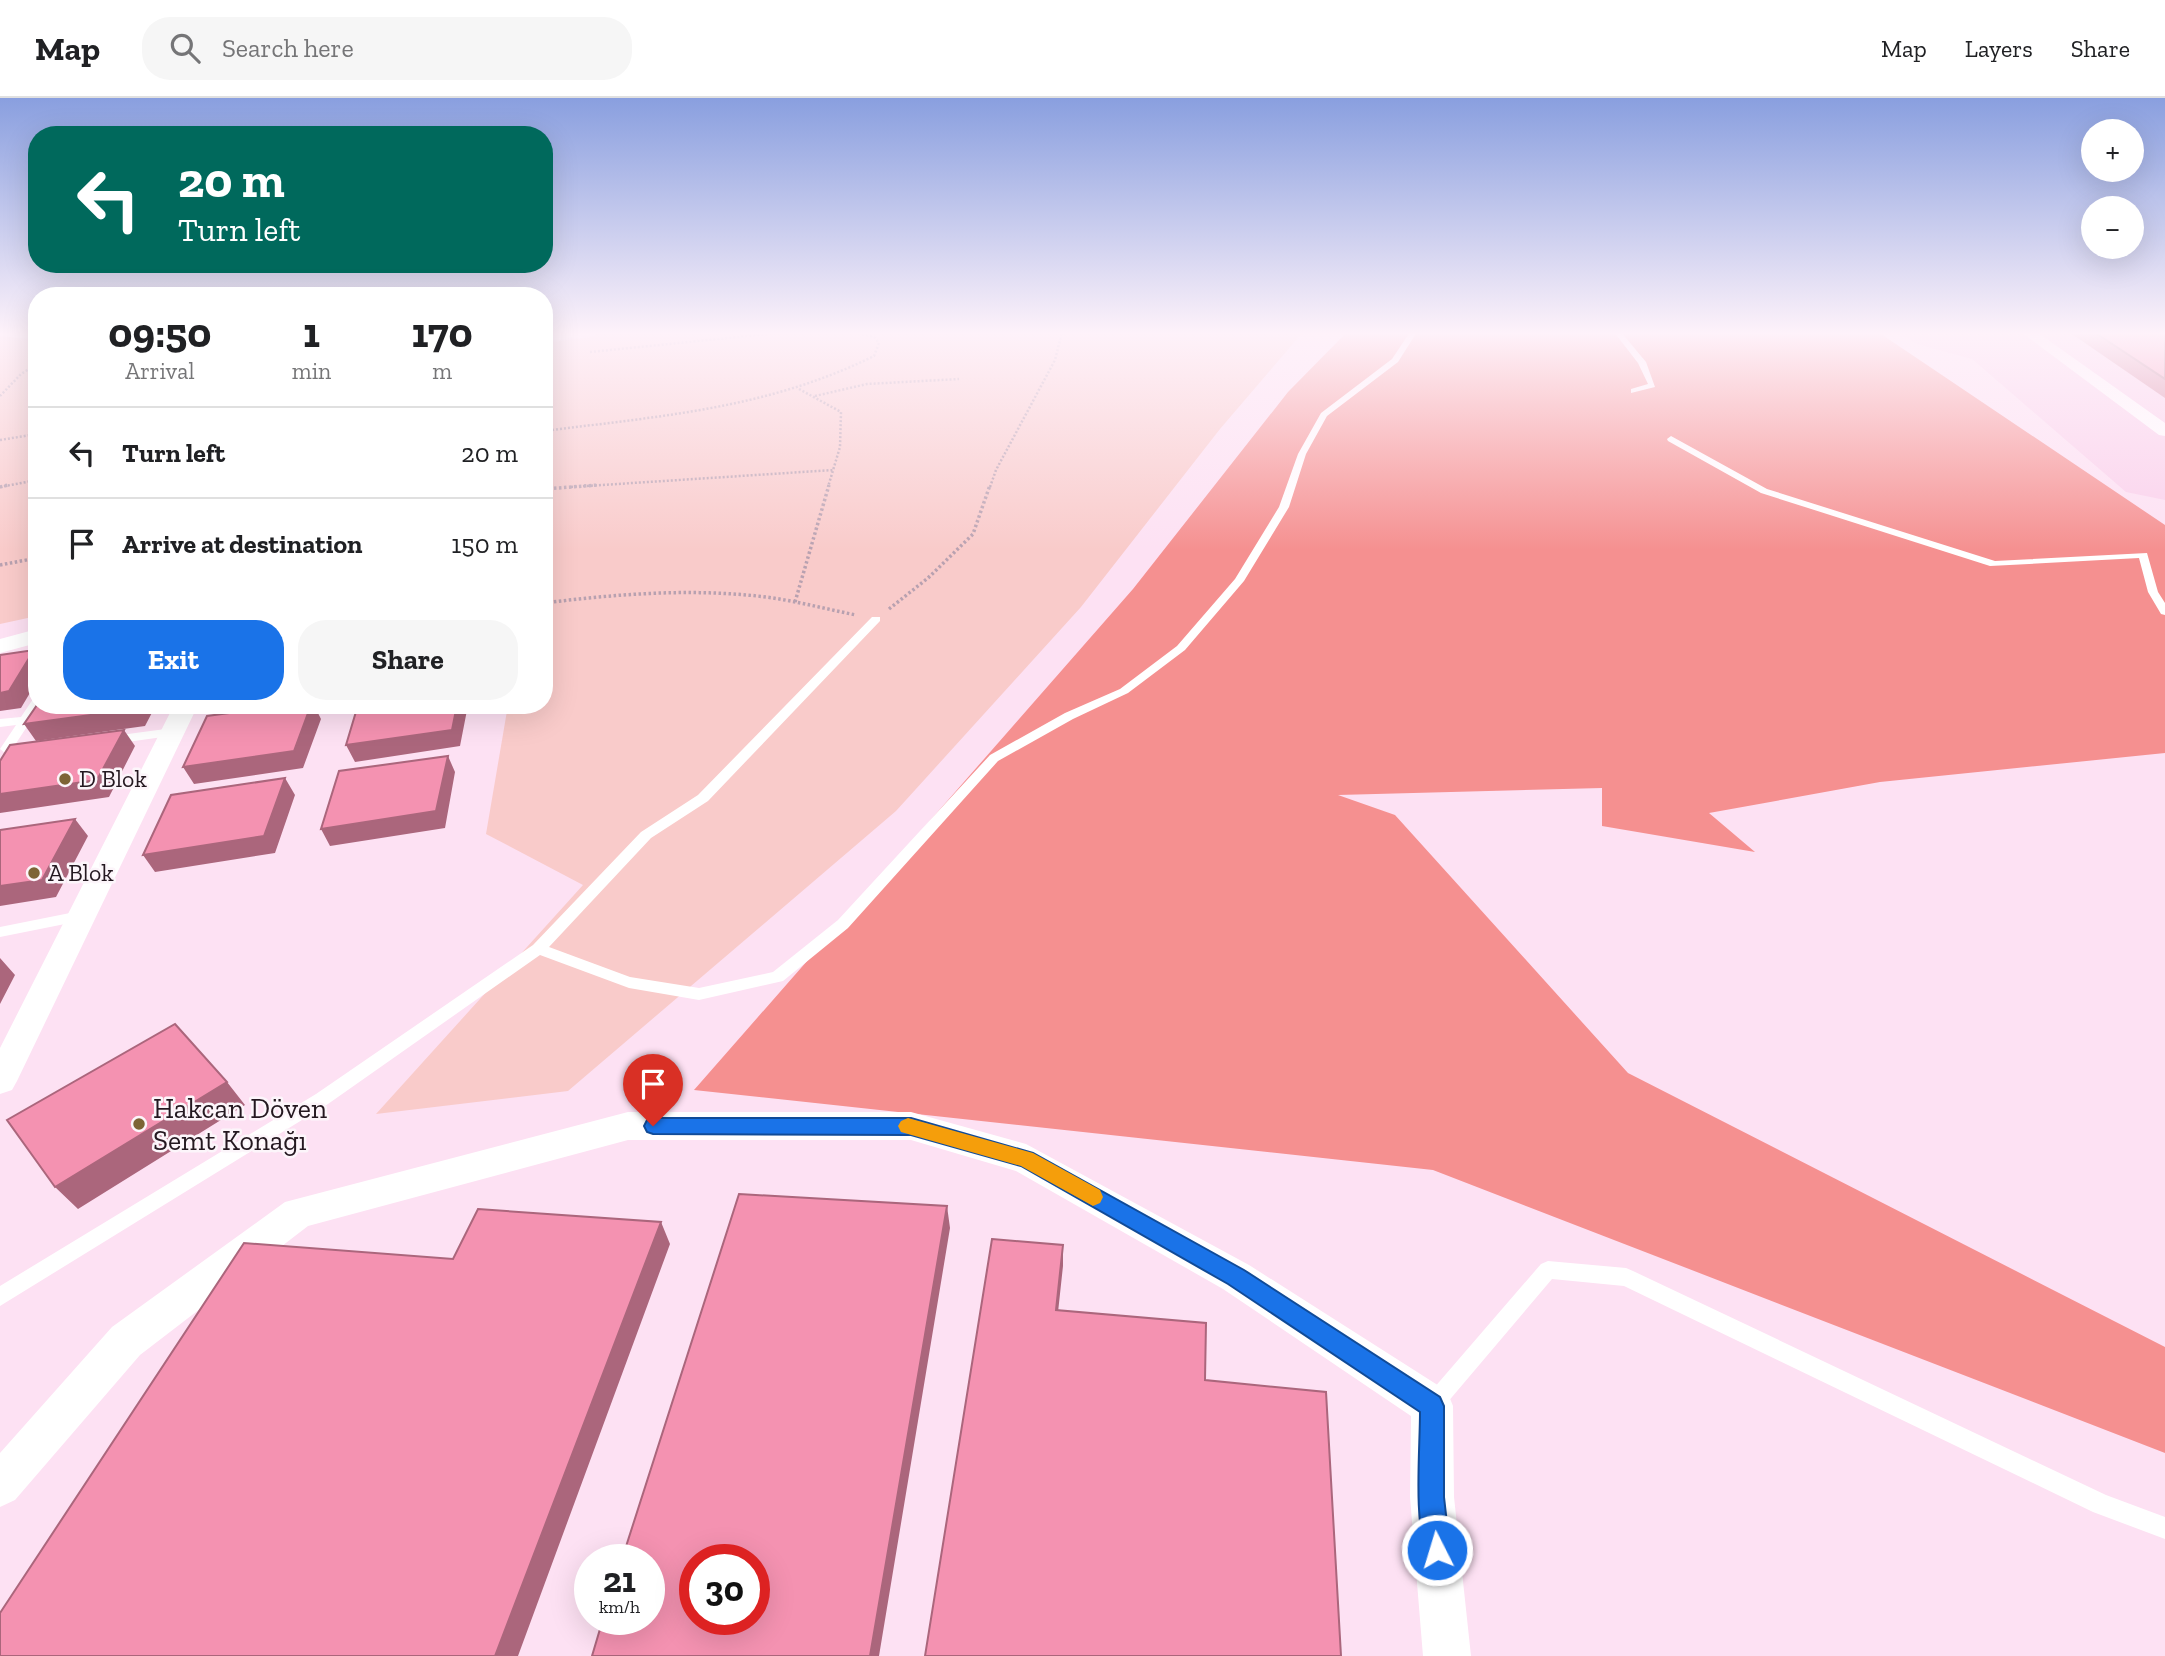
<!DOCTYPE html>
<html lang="en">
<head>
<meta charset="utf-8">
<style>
  :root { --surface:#fff; --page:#f6f6f6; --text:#202124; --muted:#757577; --line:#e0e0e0; --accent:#1a73e8 }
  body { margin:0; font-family:"Zilla Slab",serif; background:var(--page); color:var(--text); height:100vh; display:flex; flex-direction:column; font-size:26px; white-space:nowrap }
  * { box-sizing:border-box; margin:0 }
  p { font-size:23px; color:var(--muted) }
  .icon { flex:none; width:38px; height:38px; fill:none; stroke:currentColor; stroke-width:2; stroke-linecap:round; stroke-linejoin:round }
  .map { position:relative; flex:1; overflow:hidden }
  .side { position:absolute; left:28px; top:189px; width:525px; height:427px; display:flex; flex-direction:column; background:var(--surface); border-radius:28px; box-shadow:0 7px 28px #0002 }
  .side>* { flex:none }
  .top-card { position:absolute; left:28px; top:28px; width:525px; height:147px; border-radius:28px; box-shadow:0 7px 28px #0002; background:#00695c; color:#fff; overflow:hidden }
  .fabs { position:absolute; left:2081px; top:21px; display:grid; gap:14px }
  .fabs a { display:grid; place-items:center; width:63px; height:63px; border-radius:50%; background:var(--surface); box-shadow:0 7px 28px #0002; font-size:35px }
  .speed { position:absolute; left:574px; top:1446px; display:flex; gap:14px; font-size:35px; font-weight:700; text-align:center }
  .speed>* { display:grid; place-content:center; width:91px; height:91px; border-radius:50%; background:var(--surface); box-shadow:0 7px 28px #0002; line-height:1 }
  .speed small { font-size:18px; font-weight:400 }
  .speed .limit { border:10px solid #d22; background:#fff; color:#111 }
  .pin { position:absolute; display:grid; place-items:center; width:60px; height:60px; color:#fff; margin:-72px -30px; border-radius:50% 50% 50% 0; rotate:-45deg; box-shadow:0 0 7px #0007 }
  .pin .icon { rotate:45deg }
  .me { position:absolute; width:77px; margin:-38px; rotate:355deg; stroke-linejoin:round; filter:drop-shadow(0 0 5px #0008) }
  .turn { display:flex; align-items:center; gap:24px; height:147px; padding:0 35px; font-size:32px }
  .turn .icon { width:91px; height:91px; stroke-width:2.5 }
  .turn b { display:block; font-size:49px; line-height:60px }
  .eta { display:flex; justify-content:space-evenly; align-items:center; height:119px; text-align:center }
  .eta b { font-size:42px; font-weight:700; line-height:49px }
  .action { display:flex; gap:14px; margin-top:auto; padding:14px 35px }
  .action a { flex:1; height:80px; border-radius:28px; background:var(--accent); color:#fff; font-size:28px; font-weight:700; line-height:80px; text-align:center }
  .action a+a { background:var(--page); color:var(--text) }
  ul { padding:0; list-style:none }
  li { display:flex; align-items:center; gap:21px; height:91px; padding:0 35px; border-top:2px solid var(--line) }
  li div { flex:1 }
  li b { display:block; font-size:26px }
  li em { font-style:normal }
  header { display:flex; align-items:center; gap:42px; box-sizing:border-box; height:98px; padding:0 35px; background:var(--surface); border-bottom:2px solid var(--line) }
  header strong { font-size:33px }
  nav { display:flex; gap:38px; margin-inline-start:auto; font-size:24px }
  .search { width:490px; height:63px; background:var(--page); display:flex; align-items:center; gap:18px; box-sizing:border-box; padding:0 24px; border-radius:28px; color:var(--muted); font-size:26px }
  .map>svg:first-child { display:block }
</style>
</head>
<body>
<header>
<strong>Map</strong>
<div class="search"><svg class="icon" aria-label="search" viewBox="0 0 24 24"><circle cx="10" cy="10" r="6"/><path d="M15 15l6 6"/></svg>Search here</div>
<nav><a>Map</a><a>Layers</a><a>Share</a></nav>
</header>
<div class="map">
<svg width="2165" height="1558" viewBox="0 0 2165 1558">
  <rect width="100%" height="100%" fill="#fde1f3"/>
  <!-- built -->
  <path fill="#fad0eb" d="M1897,234h268v168l-39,-8 -154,-133 -55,-15z"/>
  <!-- green -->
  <path fill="#f9cbca" d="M600,234h703l-83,97 -139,178 -185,204 -328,280 -192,23 207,-229 -97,-51 22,-129h36v-362l48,-6z
    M0,238l37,4v276l-37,8z"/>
  <!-- forest -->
  <path fill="#f59090" d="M1347,234h531l287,193v228l-285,29 -171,31 46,39 -153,-26v-38l-264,7 57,20 233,258 537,274v106l-732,-283 -739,-80 439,-501 155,-197z"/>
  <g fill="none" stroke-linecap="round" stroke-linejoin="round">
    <!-- path-far1 -->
    <path stroke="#b8a1b0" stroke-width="2.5" stroke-dasharray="2 2" stroke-linecap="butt" d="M590,254l197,-20
      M799,291l42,23 -1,35 -12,40
      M0,298l21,-22 16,-10
      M815,298l52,-12 92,-5
      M544,333c117,-15 222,-22 330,-75l5,-13 -5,-6 -19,-5
      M0,342l37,-6
      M0,389l37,-7
      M571,389l262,-17
      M990,389l6,-17 59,-110 7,-28"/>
    <!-- path -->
    <path stroke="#b8a1b0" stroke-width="3.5" stroke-dasharray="2.5 2.5" stroke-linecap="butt" d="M0,389l8,-2
      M544,391l54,-4
      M0,467l37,-7
      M795,504l34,-117
      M544,505c73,-9 148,-15 222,-6 30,4 60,12 90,18
      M889,511l39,-31 45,-44 17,-49"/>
    <!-- service -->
    <path fill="#fff" fill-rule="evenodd" d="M1410,234h7l-19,30 -71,54 -21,38 -17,53 -45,74 -59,69 -57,43 -55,26 -75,42 -150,167 -65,53 -84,19 -70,-12 -89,-33 -212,149 -328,202v-20l316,-192 217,-149 108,-113 57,-37 174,-178h8v4l-172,180 -57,37 -102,109 81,30 69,11 74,-16 65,-52 152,-165 75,-42 55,-24 57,-43 58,-67 44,-72 19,-53 23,-41 71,-54z
      M1614,234h7l25,30 9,25 -24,6v-4l17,-5 -10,-21z
      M1671,338l96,53 228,72 152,-8 11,39 7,11v12l-4,-1 -13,-22 -9,-34 -149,8 -229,-73 -93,-52 -1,-2z
      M33,601h4v6h4l-28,43 3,2 8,-2 6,4 -6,4 -14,1 -10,-8 16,-24 -16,2v-8l21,-2z
      M173,630l4,1 2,3 -2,3 -64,9 -6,-4 6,-4z
      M80,813l7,5 -2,4 -85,17v-10z
      M1548,1163l78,7 7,3 473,224 59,22v22l-72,-27 -469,-226 -72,-7 -111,131 -7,3 -7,-3 -3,-7 3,-7 114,-132z"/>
    <!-- minor -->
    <path fill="#fff" fill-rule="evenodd" d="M0,234h37v7l-37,-3z
      M593,234l-7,4 -42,5v-8z
      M2021,234h16l128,91v13l-6,-1z
      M37,531v14l-37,10v-14z
      M174,607h24l-181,376 -5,9 -12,4v-46z
      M628,1014h283l115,32 223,121 198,126 6,15 1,91 17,159h-48l-13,-159 1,-81 -188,-127 -207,-118 -105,-31h-283l-320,86 -168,129 -125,145 -15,7v-54l112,-126 173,-125z"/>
  </g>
  <!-- wall -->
  <path fill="#d27e98" d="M2069,234h96v66z"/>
  <!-- shaded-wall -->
  <path fill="#ab667c" d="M34,552l3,4v27l-16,27 -21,3v-18z
    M137,607h19l-11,21 -109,15 -12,-17z
    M222,607h50l-46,7z
    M311,607h3l7,14 -18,49 -109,16 -11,-17z
    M457,607h11l-8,41 -105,16 -9,-17z
    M124,632l11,16 -26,51 -109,16v-19z
    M448,658l7,16 -10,56 -115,18 -9,-17z
    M285,680l10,17 -20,58 -120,19 -12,-17z
    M75,721l13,17 -32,61 -56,9v-20z
    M0,860l15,17 -15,29z
    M227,984l18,23 -167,104 -23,-22z
    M947,1108l3,22 -71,428h-9z
    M661,1124l9,22 -152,412h-23z
    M1063,1147v21l-7,65v-21z"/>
  <!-- building -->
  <path fill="#f492b1" stroke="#ab667c" stroke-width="2" fill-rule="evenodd" d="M2094,234h71v47z
    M34,552l-25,41 -9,2v-38z
    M37,607h100l-2,4 -111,15z
    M289,607h22l-17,46 -111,16 24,-51z
    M358,607h99l-5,25 -106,15z
    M124,632l-27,50 -97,14v-33l10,-16z
    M448,658l-12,55 -115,18 18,-58z
    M285,680l-21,58 -121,19 28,-60z
    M75,721l-33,61 -42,6v-56z
    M175,926l52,58 -172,105 -48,-67z
    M739,1096l208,12 -77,450h-278l11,-37h46v-60h-27zM695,1461h59v60h-59z
    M478,1111l183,13 -166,434h-495v-43l244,-370 209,16z
    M992,1141l71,6 -7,65 150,13 -1,57 121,12 15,264h-416z"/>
  <!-- sky -->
  <linearGradient id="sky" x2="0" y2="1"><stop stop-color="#899fdf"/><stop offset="0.52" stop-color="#fef2fa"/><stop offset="1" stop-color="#fef2fa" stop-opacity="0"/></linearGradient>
  <rect width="2165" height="452" fill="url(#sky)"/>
  <!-- route -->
  <path fill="#1a73e8" stroke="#114b97" stroke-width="2" d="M653,1020h258l122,35 211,117 196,127 4,9v91l6,53 -4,9 -9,3 -9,-3c-15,-36 -8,-107 -8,-147l-192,-128 -207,-118 -110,-31 -258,-1 -6,-2 -3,-6 3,-6z"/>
  <!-- slow -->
  <path fill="#f59e0b" d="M908,1020l125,35 67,37 3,7 -3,6 -7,3 -72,-40 -120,-34 -3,-6 3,-5z"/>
  <!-- markers -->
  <g fill="#7d6435" stroke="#fcf5fa" stroke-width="2.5">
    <circle cx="65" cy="681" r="7"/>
    <circle cx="34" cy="775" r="7"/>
    <circle cx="139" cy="1026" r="7"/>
  </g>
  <g text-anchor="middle" stroke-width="5" stroke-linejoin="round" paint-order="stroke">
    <!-- poi labels -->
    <g font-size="24" fill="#241820" stroke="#fcf5fa" text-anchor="start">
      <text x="79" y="689">D Blok</text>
      <text x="48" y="783">A Blok</text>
    </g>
    <!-- near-poi labels -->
    <g font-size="28" fill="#241820" stroke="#fcf5fa" text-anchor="start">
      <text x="153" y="1020">Hakcan Döven<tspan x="153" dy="32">Semt Konağı</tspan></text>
    </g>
  </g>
</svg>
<div class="fabs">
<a>+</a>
<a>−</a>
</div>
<div class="speed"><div>21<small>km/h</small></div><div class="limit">30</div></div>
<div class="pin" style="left:653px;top:1028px;background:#d93025"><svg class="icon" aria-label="arrive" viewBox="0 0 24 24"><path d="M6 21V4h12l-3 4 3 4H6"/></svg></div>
<svg class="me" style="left:1437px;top:1452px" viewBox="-20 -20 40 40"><circle r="17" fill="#1a73e8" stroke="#fff" stroke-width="3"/><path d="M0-11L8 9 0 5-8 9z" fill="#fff"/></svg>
<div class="top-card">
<div class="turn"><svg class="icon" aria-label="left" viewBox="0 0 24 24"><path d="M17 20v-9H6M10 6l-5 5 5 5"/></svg><div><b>20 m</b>Turn left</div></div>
</div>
<section class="side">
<div class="eta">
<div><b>09:50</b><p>Arrival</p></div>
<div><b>1</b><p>min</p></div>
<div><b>170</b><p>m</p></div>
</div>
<ul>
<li><svg class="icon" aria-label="left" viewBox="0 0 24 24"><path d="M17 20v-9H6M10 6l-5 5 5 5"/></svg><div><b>Turn left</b></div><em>20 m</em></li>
<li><svg class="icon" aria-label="arrive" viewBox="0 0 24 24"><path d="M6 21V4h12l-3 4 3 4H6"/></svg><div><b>Arrive at destination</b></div><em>150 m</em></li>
</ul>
<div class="action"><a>Exit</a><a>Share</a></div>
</section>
</div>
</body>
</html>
